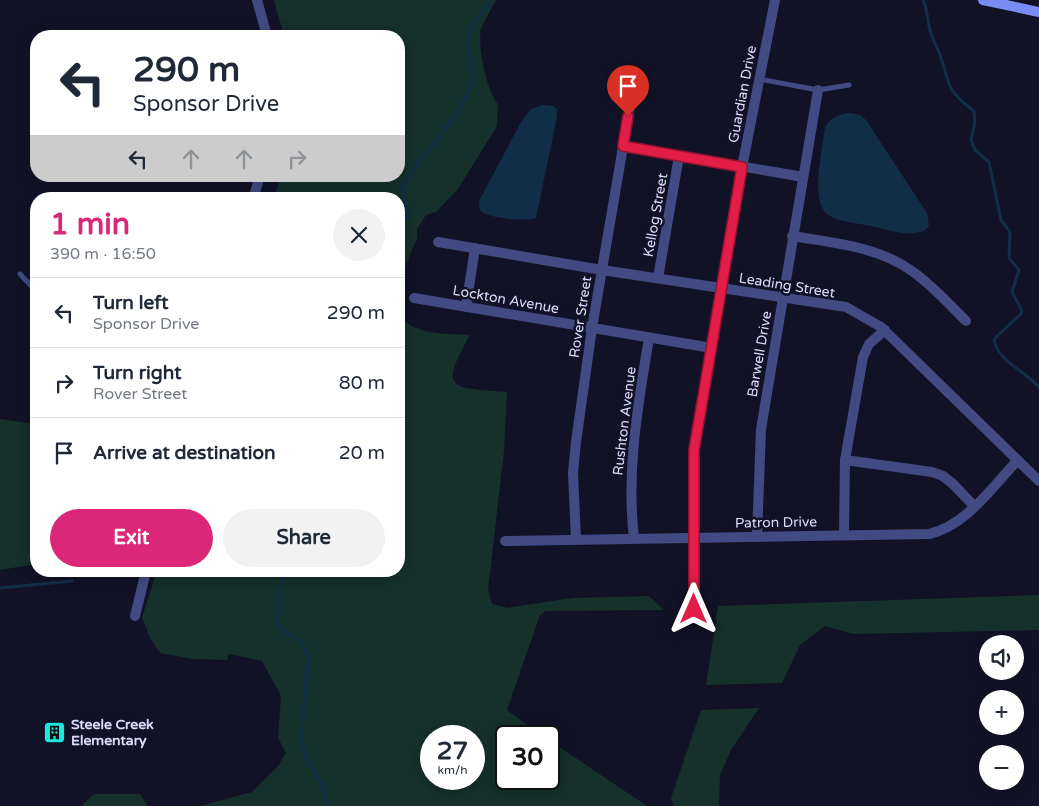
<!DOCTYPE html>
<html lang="en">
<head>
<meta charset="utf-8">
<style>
  :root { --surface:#fff; --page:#f2f2f3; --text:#1f2937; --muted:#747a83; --line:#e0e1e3; --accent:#db2777 }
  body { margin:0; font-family:"Varela Round",sans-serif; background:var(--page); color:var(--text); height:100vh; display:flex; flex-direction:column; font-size:19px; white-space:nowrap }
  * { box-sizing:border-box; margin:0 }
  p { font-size:16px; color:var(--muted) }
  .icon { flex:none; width:28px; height:28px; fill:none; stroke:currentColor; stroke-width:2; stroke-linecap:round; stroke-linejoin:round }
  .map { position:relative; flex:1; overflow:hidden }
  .drawer { position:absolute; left:30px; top:192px; width:375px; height:385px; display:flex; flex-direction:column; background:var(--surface); border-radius:20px; box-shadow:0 2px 12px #0003 }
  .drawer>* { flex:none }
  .hud { position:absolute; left:30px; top:30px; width:375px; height:152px; border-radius:20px; box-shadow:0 2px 12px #0003; background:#fff; color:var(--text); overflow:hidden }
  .fabs { position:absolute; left:979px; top:635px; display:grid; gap:10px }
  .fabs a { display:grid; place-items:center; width:45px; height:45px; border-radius:50%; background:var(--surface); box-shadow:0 2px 12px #0003; font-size:25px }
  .speed { position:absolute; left:420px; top:725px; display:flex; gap:10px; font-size:25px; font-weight:700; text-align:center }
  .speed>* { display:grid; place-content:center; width:65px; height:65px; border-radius:50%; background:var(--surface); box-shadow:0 2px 12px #0003; line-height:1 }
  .speed small { font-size:12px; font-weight:400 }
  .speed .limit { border:2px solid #111; border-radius:8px; background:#fff; color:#111 }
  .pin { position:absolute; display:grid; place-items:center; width:42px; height:42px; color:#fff; margin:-51px -21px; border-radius:50% 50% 50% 0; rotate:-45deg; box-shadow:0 0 5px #0007 }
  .pin .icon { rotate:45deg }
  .me { position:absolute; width:55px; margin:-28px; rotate:0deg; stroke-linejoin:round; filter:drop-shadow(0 0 4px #0008) }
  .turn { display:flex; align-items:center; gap:18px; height:105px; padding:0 20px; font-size:22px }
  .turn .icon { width:65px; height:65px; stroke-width:2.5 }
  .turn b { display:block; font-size:35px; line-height:42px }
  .lanes { display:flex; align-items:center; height:48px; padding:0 20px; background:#0003; justify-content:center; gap:25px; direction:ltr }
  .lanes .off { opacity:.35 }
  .round { display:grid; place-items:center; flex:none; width:52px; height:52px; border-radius:26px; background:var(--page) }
  .head { display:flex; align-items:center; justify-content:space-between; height:85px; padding:0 20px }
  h1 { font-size:30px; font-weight:800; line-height:38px; color:var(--accent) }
  .button { display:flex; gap:10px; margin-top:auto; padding:10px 20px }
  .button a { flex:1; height:58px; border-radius:30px; background:var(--accent); color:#fff; font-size:20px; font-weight:800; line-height:58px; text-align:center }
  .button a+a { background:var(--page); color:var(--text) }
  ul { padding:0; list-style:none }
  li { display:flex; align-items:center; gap:15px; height:70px; padding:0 20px; border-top:1px solid var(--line) }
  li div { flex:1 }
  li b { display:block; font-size:19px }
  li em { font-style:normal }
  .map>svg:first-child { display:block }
</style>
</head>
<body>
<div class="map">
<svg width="1039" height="806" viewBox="0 0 1039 806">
  <rect width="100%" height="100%" fill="#121227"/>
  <!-- green -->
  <path fill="#16302b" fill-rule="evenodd" d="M274,0h222c-5,9 -11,19 -15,29 -4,15 6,64 17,75l-1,22 -39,63 -22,23 -10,3 -9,14v9l-18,44v-83h-125l7,-23h118v-140h-115z
    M399,316c18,20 46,17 71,19 -32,57 -19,52 37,57l-3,59 -16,139 4,14 15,4 65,-10 77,-2 15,14 -119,1 -5,4 -33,95 36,26h-37v43h43v-39l98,66h-447l52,-14 26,-26 8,-13 -8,-15 3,-42 -19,-35 -33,-7 -2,6 -35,-1 -32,-6 -10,-15 -8,-21 15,-46h242zM431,736h43v43h-43z
    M0,419l36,5v140l-36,6z
    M1039,595v35l-186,4 -28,-8 -25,19 -18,38 -76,2 12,-79z
    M759,708l-28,42 -11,25 -1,31h-45l-3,-8 30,-88z
    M94,794h46l8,12h-67z"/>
  <!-- water -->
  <path fill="#112e47" d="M542,105l11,1 4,3v8l-21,101c-9,4 -46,0 -54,-6 -3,-3 -3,-7 -3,-11l42,-79 10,-13z
    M850,113l10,2 6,5 61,93 2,13 -5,5c-19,6 -35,-1 -53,-5 -13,-3 -35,-4 -45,-13 -16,-14 -3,-65 -1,-86 7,-10 13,-13 25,-14z"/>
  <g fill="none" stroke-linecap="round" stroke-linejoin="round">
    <!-- stream -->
    <path stroke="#112e47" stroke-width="3" d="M923,0c5,11 4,19 7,30 2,8 6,15 9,22 12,32 4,36 35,59l1,10 -4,19 4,10 14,12 12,58 9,12 -1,26 10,12 -7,22 10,19 -1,3 -24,22 -3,4c4,21 32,32 45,47
      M399,232l10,-18 -7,-25c18,-37 59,-68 70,-108 5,-15 -10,-35 -1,-53 5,-10 16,-16 18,-28
      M282,571l-5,55 24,16 8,15 -8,80 4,18 17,29 5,22
      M0,588l72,-7"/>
    <!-- service -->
    <path stroke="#414a82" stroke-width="5" d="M759,79l59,11 31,-5
      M20,274l16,17"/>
    <!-- minor -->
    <path stroke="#414a82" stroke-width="10" d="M257,0l10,36
      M623,146l180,31
      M253,199l7,-23
      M792,236c41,7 85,10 120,35 20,14 37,33 54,50
      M438,242l164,28 244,37 35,20 158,154
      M658,278l21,-122
      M414,298l298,50
      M466,307l9,-59
      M845,460l87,12 11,4 10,8 21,22
      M844,535l1,-75 18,-103 6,-13 16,-14
      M757,537l4,-108 57,-339
      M634,539c-8,-69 4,-134 15,-201
      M576,540l-3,-67 3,-31 16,-114 39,-228
      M505,541l424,-7c37,-8 63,-47 89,-74
      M694,609v-159l48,-283 33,-167
      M135,616l11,-45"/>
    <!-- secondary -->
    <path stroke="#7a8cf4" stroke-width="10" d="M983,0l56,12"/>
  </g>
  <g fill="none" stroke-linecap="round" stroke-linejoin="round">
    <defs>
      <path id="route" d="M628,116l-5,30 119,21 -48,283v159"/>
    </defs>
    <!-- route casing -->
    <use href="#route" stroke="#92132f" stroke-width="12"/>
    <!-- route -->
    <use href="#route" stroke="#e11d48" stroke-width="9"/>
  </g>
  <!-- icons -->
  <defs>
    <symbol id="building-square" viewBox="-11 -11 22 22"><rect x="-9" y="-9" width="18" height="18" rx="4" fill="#18ebdd" stroke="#121227"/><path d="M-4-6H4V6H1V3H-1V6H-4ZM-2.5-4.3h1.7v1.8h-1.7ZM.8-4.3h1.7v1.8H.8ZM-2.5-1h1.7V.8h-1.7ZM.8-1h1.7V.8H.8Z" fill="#111"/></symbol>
  </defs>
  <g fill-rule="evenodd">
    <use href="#building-square" x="42" y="720" width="25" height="25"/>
  </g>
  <g text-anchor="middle" stroke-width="5" stroke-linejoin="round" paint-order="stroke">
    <!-- street labels -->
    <g font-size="14" fill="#dbddfc" stroke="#121227">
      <text transform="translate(742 94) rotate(-79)" y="5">Guardian Drive</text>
      <text transform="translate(655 215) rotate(-80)" y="5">Kellog Street</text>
      <text transform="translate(787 285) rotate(9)" y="5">Leading Street</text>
      <text transform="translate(506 299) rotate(10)" y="5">Lockton Avenue</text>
      <text transform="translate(580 317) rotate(-81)" y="5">Rover Street</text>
      <text transform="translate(759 354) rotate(-80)" y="5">Barwell Drive</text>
      <text transform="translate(624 421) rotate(-83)" y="5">Rushton Avenue</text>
      <text transform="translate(776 522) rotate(-1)" y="5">Patron Drive</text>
    </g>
    <!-- poi labels -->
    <g font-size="14" font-weight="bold" fill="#dbddfc" stroke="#121227" text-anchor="start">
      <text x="71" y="729">Steele Creek<tspan x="71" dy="16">Elementary</tspan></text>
    </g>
  </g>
</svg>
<div class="fabs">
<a><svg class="icon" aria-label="sound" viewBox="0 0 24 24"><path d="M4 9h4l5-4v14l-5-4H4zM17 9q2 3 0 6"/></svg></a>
<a>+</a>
<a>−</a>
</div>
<div class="speed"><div>27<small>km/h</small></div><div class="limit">30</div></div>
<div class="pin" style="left:628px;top:116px;background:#d93025"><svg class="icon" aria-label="arrive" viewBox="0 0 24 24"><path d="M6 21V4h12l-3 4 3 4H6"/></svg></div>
<svg class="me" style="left:694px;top:609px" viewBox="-20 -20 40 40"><path d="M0-17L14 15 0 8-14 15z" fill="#e11d48" stroke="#fff" stroke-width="4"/></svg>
<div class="hud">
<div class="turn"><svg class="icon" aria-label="left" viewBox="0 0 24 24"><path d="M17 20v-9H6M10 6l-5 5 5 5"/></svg><div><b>290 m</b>Sponsor Drive</div></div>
<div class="lanes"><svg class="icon" aria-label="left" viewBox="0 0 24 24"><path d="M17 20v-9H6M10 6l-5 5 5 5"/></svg><svg class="icon off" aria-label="ahead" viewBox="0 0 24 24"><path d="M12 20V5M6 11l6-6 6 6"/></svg><svg class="icon off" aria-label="ahead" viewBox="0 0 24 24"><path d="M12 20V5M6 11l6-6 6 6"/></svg><svg class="icon off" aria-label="right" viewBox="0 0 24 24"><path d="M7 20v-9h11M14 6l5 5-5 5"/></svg></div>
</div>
<section class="drawer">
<div class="head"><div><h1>1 min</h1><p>390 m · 16:50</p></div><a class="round"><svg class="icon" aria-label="close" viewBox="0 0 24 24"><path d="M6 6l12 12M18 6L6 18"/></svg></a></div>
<ul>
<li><svg class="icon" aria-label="left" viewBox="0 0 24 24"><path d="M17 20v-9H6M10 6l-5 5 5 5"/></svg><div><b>Turn left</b><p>Sponsor Drive</p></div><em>290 m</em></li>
<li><svg class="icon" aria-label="right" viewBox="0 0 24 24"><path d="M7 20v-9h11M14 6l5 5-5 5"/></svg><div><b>Turn right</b><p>Rover Street</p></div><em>80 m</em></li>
<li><svg class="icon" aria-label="arrive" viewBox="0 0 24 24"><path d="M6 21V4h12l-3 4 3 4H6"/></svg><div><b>Arrive at destination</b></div><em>20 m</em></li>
</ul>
<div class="button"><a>Exit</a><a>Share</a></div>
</section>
</div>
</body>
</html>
